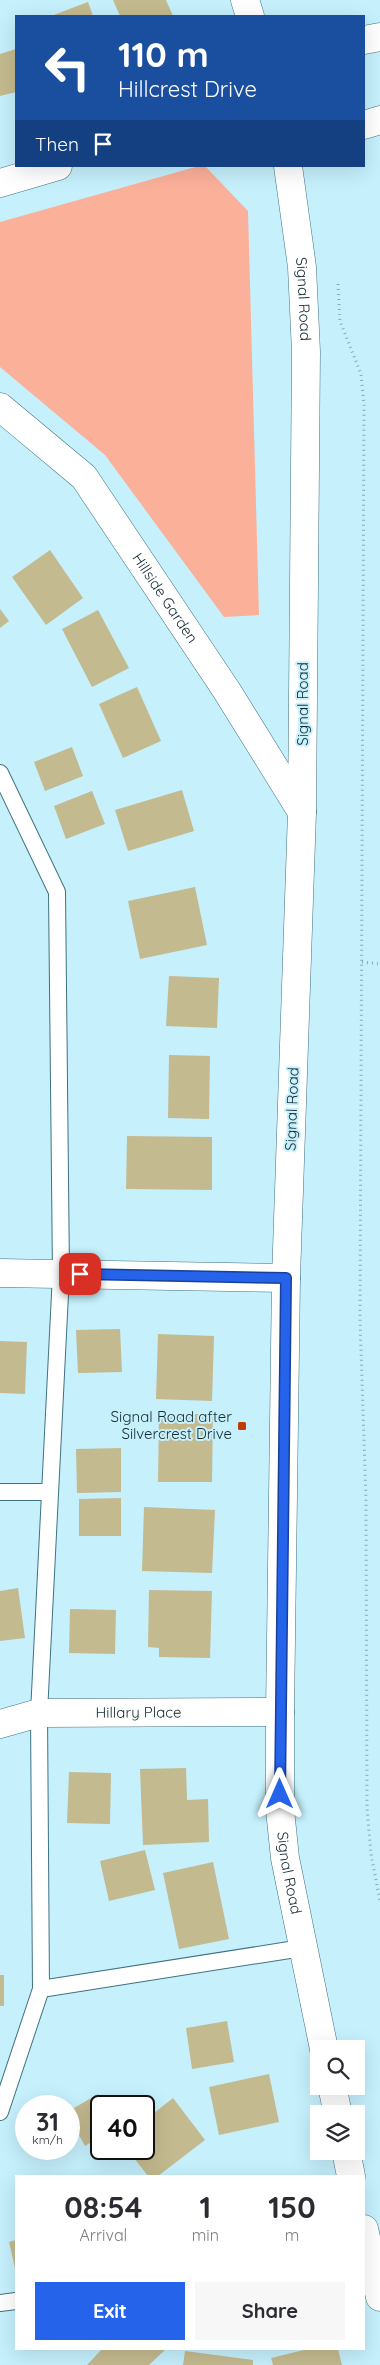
<!DOCTYPE html>
<html lang="en">
<head>
<meta charset="utf-8">
<style>
  :root { --surface:#fff; --page:#f7f7f7; --text:#2b2b33; --muted:#7c7c81; --accent:#2563eb }
  body { margin:0; font-family:Quicksand,sans-serif; background:var(--page); color:var(--text); height:100vh; display:flex; flex-direction:column; font-size:19px; white-space:nowrap }
  * { box-sizing:border-box; margin:0 }
  p { font-size:16px; color:var(--muted) }
  .icon { flex:none; width:28px; height:28px; fill:none; stroke:currentColor; stroke-width:2; stroke-linecap:round; stroke-linejoin:round }
  .map { position:relative; flex:1; overflow:hidden }
  .details { position:absolute; left:15px; top:2175px; width:350px; height:175px; display:flex; flex-direction:column; background:var(--surface); border-radius:0px; box-shadow:0 5px 20px #0002 }
  .details>* { flex:none }
  .banner { position:absolute; left:15px; top:15px; width:350px; height:152px; border-radius:0px; box-shadow:0 5px 20px #0002; background:#1a4fa0; color:#fff; overflow:hidden }
  .tools { position:absolute; left:310px; top:2040px; display:grid; gap:10px }
  .tools a { display:grid; place-items:center; width:55px; height:55px; border-radius:0px; background:var(--surface); box-shadow:0 5px 20px #0002; font-size:25px }
  .speed { position:absolute; left:15px; top:2095px; display:flex; gap:10px; font-size:25px; font-weight:700; text-align:center }
  .speed>* { display:grid; place-content:center; width:65px; height:65px; border-radius:50%; background:var(--surface); box-shadow:0 5px 20px #0002; line-height:1 }
  .speed small { font-size:12px; font-weight:400 }
  .speed .limit { border:2px solid #111; border-radius:8px; background:#fff; color:#111 }
  .pin { position:absolute; display:grid; place-items:center; width:42px; height:42px; color:#fff; margin:-21px; border-radius:10px; box-shadow:0 2px 8px #0006 }
  .me { position:absolute; width:55px; margin:-28px; rotate:0deg; stroke-linejoin:round; filter:drop-shadow(0 0 4px #0008) }
  .turn { display:flex; align-items:center; gap:18px; height:105px; padding:0 20px; font-size:22px }
  .turn .icon { width:65px; height:65px; stroke-width:2.5 }
  .turn b { display:block; font-size:35px; line-height:42px }
  .then { display:flex; align-items:center; height:48px; padding:0 20px; background:#0003; gap:10px; font-size:19px }
  .eta { display:flex; justify-content:space-evenly; align-items:center; height:85px; text-align:center }
  .eta b { font-size:30px; font-weight:700; line-height:35px }
  .cta { display:flex; gap:10px; margin-top:auto; padding:10px 20px }
  .cta a { flex:1; height:58px; border-radius:0px; background:var(--accent); color:#fff; font-size:20px; font-weight:700; line-height:58px; text-align:center }
  .cta a+a { background:var(--page); color:var(--text) }
  .map>svg:first-child { display:block }
</style>
</head>
<body>
<div class="map">
<svg width="380" height="2365" viewBox="0 0 380 2365">
  <rect width="100%" height="100%" fill="#c5f0fc"/>
  <!-- green -->
  <path fill="#fbb09a" d="M199,166h6l43,45 11,404 -35,2 -119,-162 -105,-88v-145z"/>
  <!-- building -->
  <path fill="#c4ba8f" d="M113,0h53l7,16h-53z
    M88,2l5,14h-42z
    M16,49v43l-16,4v-42z
    M50,550l33,48 -37,27 -34,-48z
    M0,609l9,12 -9,7z
    M98,610l31,58 -37,19 -30,-58z
    M137,687l24,54 -38,17 -24,-54z
    M72,747l11,29 -38,15 -11,-29z
    M182,790l12,41 -66,20 -13,-41z
    M92,791l13,33 -39,15 -12,-33z
    M195,887l12,58 -67,14 -12,-58z
    M169,976l50,2 -2,50 -51,-2z
    M169,1055l41,1 -1,63 -41,-1z
    M127,1136l85,1v53l-86,-1z
    M120,1329l2,43 -44,1 -2,-43z
    M158,1334l56,2 -2,65 -56,-2z
    M0,1341l27,1 -2,52 -25,-1z
    M159,1414h54l-1,68h-54z
    M121,1448v44l-44,1 -1,-44z
    M121,1498v38h-42v-37z
    M144,1507l71,3 -3,63 -70,-2z
    M18,1588l7,50 -25,3v-50z
    M149,1590l63,1 -2,67 -51,-1v-9l-11,-1z
    M70,1609l46,1 -1,44 -46,-1z
    M186,1768l1,32 21,-1 1,43 -66,3 -3,-76z
    M69,1772l42,1 -1,51 -43,-1z
    M145,1850l10,40 -46,11 -9,-40z
    M213,1862l16,77 -50,10 -16,-76z
    M0,1975h4v31h-4z
    M227,2021l7,41 -42,7 -6,-41z
    M269,2074l10,48 -60,13 -10,-48z
    M98,2094l8,12h-5v30l-16,10 -16,-29v-6z
    M173,2098l32,42 -47,36h-10l-21,-27h17v-28z
    M16,2240v28h-1l-6,-26z
    M102,2349h64l-17,16h-62z
    M308,2349h30l4,16h-69l-2,-7z
    M185,2351l68,9v5h-70z"/>
  <g fill="none" stroke-linecap="round" stroke-linejoin="round">
    <defs>
      <path id="service" d="M0,773l57,119 4,382 -22,439 2,276 -41,123
        M0,1492h50
        M41,1989l261,-41
        M0,2303l16,-2"/>
      <g id="minor">
        <path d="M364,40l16,-3"/>
        <path d="M364,125l16,-5"/>
        <path d="M0,183l58,-17"/>
        <path id="s1" d="M0,407l84,70 143,214 75,121"/>
        <path d="M0,1273l286,5"/>
        <path id="s2" d="M0,1724l39,-11 241,-1"/>
      </g>
      <g id="tertiary">
        <path d="M245,0l5,16"/>
        <path id="s3" d="M288,166l14,101 4,85 -4,460 -16,466 -6,434v98l5,48 39,191"/>
        <path d="M332,2086l6,28"/>
        <path d="M346,2151l5,25"/>
        <path d="M364,2229l16,68"/>
      </g>
    </defs>
    <!-- service casing -->
    <use href="#service" stroke="#3f7280" stroke-width="18"/>
    <!-- minor casing -->
    <use href="#minor" stroke="#3f7280" stroke-width="29"/>
    <!-- tertiary casing -->
    <use href="#tertiary" stroke="#3f7280" stroke-width="29"/>
    <!-- path -->
    <path stroke="#87abb5" stroke-width="3" stroke-dasharray="1 4" stroke-linecap="butt" d="M338,284l2,37 21,53 3,31 -4,914 6,182 1,307 4,46 9,47
      M362,962l18,2"/>
    <!-- service -->
    <use href="#service" stroke="#fff" stroke-width="16"/>
    <!-- minor -->
    <use href="#minor" stroke="#fff" stroke-width="28"/>
    <!-- tertiary -->
    <use href="#tertiary" stroke="#fff" stroke-width="28"/>
  </g>
  <g fill="none" stroke-linecap="round" stroke-linejoin="round">
    <defs>
      <path id="route" d="M80,1274l206,4 -6,516"/>
    </defs>
    <!-- route casing -->
    <use href="#route" stroke="#184099" stroke-width="12"/>
    <!-- route -->
    <use href="#route" stroke="#2563eb" stroke-width="9"/>
  </g>
  <!-- markers -->
  <rect fill="#c23a08" stroke="#c5f0fc" stroke-width="2" x="237" y="1421" width="10" height="10" rx="2.5"/>
  <g text-anchor="middle" stroke-width="4" stroke-linejoin="round" paint-order="stroke">
    <!-- street labels -->
    <g font-size="15" fill="#152b31" stroke="#c5f0fc">
      <text dy="5" stroke="none"><textPath href="#s3" startOffset="134">Signal Road</textPath></text>
      <text dy="5" stroke="none"><textPath href="#s1" startOffset="255">Hillside Garden</textPath></text>
      <text transform="translate(303 704) rotate(-90)" y="5">Signal Road</text>
      <text transform="translate(292 1109) rotate(-88)" y="5">Signal Road</text>
      <text dy="5" stroke="none"><textPath href="#s2" startOffset="140">Hillary Place</textPath></text>
      <text dy="5" stroke="none"><textPath href="#s3" startOffset="1709">Signal Road</textPath></text>
    </g>
    <!-- poi labels -->
    <g font-size="15" fill="#152b31" stroke="#c5f0fc" text-anchor="end">
      <text x="232" y="1422">Signal Road after<tspan x="232" dy="17">Silvercrest Drive</tspan></text>
    </g>
  </g>
</svg>
<div class="tools">
<a><svg class="icon" aria-label="search" viewBox="0 0 24 24"><circle cx="10" cy="10" r="6"/><path d="M15 15l6 6"/></svg></a>
<a><svg class="icon" aria-label="layers" viewBox="0 0 24 24"><path d="M12 4l9 5-9 5-9-5zM3 14l9 5 9-5"/></svg></a>
</div>
<div class="speed"><div>31<small>km/h</small></div><div class="limit">40</div></div>
<div class="pin" style="left:80px;top:1274px;background:#d93025"><svg class="icon" aria-label="arrive" viewBox="0 0 24 24"><path d="M6 21V4h12l-3 4 3 4H6"/></svg></div>
<svg class="me" style="left:280px;top:1794px" viewBox="-20 -20 40 40"><path d="M0-17L14 15 0 8-14 15z" fill="#2563eb" stroke="#fff" stroke-width="4"/></svg>
<div class="banner">
<div class="turn"><svg class="icon" aria-label="left" viewBox="0 0 24 24"><path d="M17 20v-9H6M10 6l-5 5 5 5"/></svg><div><b>110 m</b>Hillcrest Drive</div></div>
<div class="then">Then<svg class="icon" aria-label="arrive" viewBox="0 0 24 24"><path d="M6 21V4h12l-3 4 3 4H6"/></svg></div>
</div>
<section class="details">
<div class="eta">
<div><b>08:54</b><p>Arrival</p></div>
<div><b>1</b><p>min</p></div>
<div><b>150</b><p>m</p></div>
</div>
<div class="cta"><a>Exit</a><a>Share</a></div>
</section>
</div>
</body>
</html>
